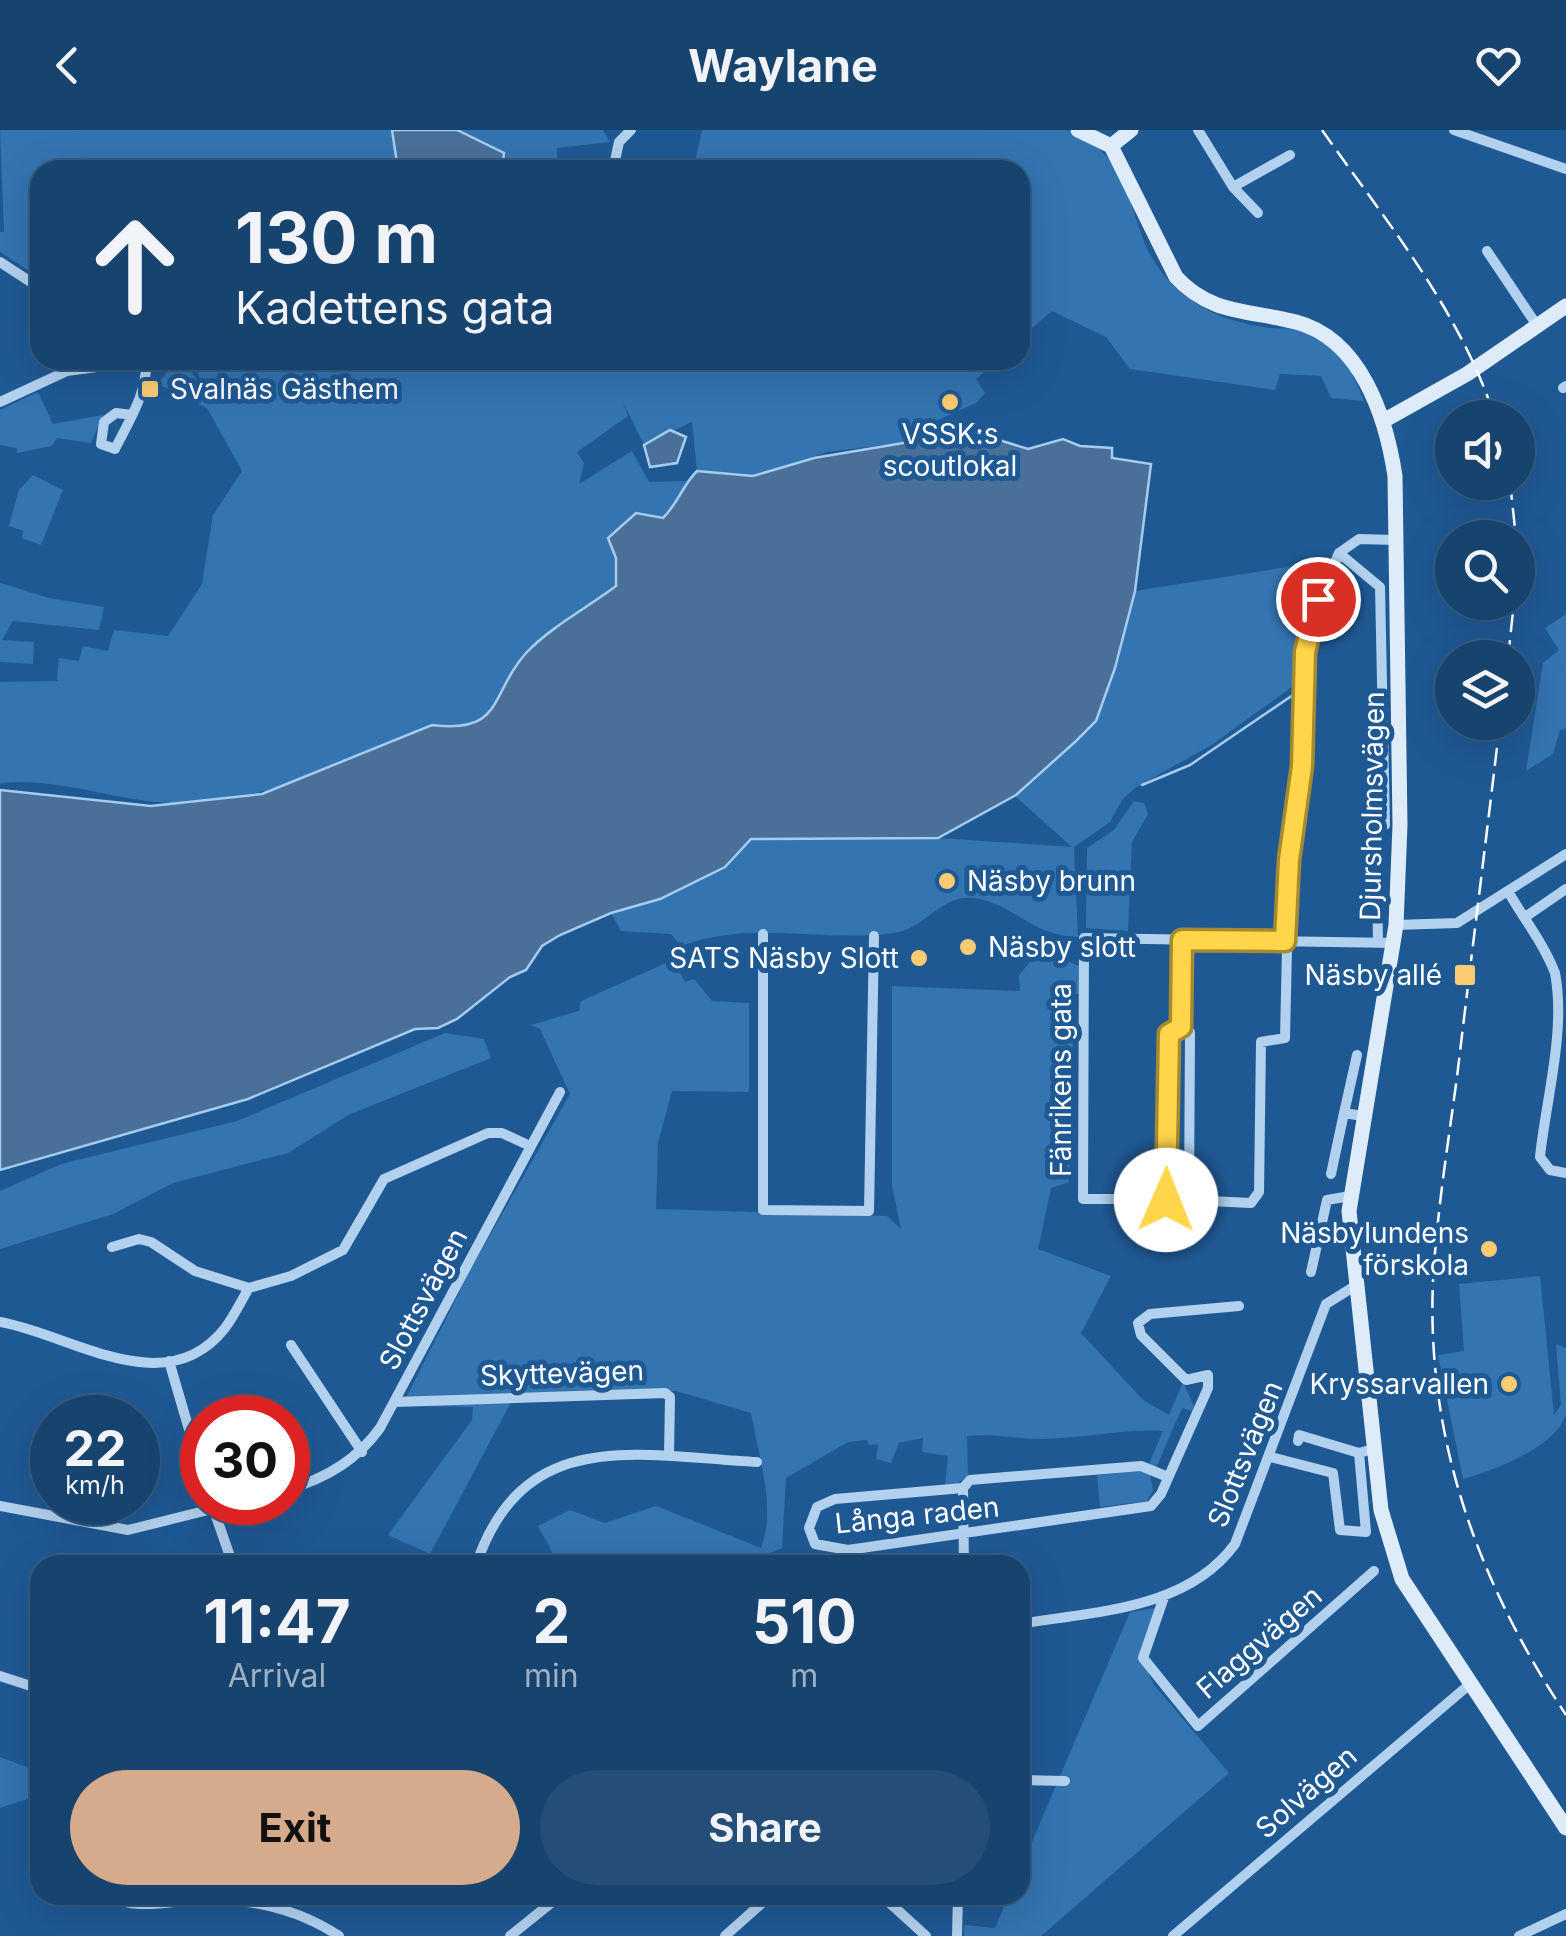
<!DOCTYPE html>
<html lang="en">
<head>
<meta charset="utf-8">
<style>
  :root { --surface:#17436f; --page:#244e77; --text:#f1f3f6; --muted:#9eb0c3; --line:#365c82; --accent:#d6ab8b }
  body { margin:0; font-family:Inter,sans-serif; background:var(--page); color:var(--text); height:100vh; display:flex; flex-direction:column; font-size:38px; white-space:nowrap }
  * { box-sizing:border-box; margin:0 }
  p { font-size:32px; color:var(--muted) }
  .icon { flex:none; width:55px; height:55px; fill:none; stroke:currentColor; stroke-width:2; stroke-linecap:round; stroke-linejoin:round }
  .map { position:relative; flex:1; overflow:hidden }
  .details { position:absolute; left:30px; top:1425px; width:1000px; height:350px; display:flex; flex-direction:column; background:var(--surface); border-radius:30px; box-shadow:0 10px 40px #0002,0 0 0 2px var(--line) }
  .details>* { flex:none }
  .guide { position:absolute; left:30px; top:30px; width:1000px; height:210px; border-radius:30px; box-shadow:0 10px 40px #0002,0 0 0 2px var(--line); background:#17436f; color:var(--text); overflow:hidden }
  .buttons { position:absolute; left:1435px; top:270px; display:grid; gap:20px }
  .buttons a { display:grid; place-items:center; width:100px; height:100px; border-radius:50%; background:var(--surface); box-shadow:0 10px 40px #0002,0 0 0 2px var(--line); font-size:50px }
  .speed { position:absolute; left:30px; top:1265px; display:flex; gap:20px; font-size:50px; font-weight:700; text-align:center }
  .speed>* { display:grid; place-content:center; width:130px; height:130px; border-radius:50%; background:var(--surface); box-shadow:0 10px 40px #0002,0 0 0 2px var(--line); line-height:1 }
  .speed small { font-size:25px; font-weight:400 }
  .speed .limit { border:15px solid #d22; background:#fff; color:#111 }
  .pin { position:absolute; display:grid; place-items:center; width:85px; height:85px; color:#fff; margin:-42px; border:5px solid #fff; border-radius:50%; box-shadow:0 2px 10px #0007 }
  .me { position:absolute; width:110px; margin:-55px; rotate:1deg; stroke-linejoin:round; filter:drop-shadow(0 0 8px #0008) }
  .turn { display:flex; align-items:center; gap:35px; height:210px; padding:0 40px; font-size:45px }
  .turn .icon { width:130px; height:130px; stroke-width:2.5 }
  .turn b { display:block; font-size:70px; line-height:85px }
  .eta { display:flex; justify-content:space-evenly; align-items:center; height:170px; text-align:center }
  .eta b { font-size:60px; font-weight:700; line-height:70px }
  .cta { display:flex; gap:20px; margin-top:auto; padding:20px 40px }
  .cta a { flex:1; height:115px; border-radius:60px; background:var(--accent); color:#111; font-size:40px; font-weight:700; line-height:115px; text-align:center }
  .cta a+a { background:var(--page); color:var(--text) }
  header { display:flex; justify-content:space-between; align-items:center; height:130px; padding:0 40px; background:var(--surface); font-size:45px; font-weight:700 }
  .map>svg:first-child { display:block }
</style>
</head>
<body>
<header><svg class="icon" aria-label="back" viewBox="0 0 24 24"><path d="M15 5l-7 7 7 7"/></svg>Waylane<svg class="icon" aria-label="heart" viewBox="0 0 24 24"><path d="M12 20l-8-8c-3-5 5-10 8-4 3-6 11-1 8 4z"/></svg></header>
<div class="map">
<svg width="1566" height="1806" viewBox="0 0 1566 1806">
  <rect width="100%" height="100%" fill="#1f5994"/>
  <!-- green -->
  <path fill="#3474b1" d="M0,0h603l7,12 -53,6v9l11,13h-528v108l-40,-26v-20h4z
    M702,0h364c80,30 54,98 103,151 28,30 63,42 102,47 12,1 27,0 38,3 28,8 46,46 55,70l-33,-3 -10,-22 -41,-2 -5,16 -145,-21 -24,-32 -54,-26 -32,28v-169h-340l14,-4z
    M194,230h803l-21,19 9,14 -9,10 -47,21 -2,13 6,2 -106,13 -74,24 -56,-5 -5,-49 -48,23 -21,-43 5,14 -51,36 7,11 -5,21 53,-33 17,31 38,-1 -6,20 -65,57v28c-28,21 -65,41 -89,66 -38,41 -22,82 -95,73 -82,33 -166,80 -257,78 -59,-1 -115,-26 -175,-20v-101l57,-1 2,-23 20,3 4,-15 25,5 6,-21 54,6 34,-52 11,-69 29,-44 -35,-63 -49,-24 12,-16 17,-2 15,20z
    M38,262l15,32 50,-9 -12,28 -34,-5 -5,8 -35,7v-5l-17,-3v-35z
    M33,345l30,15 -22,55 -19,-7 1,-7 -14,-5 10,-36z
    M1326,431l-15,37 -18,88 -80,58 -78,44 -13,12 -12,22 -36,25 4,90c-46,-2 -60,-29 -98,-38 -39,-9 -52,30 -87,34 -72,10 -141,-14 -212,13l-10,-12 -50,-3 -10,-18c52,-15 103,-34 140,-74l187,-1 134,9 -57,-51 81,-75 39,-130z
    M0,453l49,15 55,9 -5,23 -86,-9 -11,19 32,2 -1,22 -33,-2z
    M1566,484v115l-6,1 -7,24 -27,17 17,-108 16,-13 -14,-22z
    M1134,671l10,2 4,11 -16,28 -4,89 -42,-3 1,-80 27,-18z
    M1040,811h14l2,15 25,11 1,27h-8l-5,188 -18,6 -13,61 73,27 -30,57 62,67 26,15 14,-33 11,24 -2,5 -10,-3 -26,60 -7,-4 14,-33c-47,-3 -95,12 -142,7 -20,-2 -34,-4 -54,-2l1,39 -12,10 -11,1 3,-30 -26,-4 1,-14 -24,5 -8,20 -15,-4 2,-15 -9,1 -2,-5 -19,2 -62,36 -4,70 -19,8 3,9h-207l-21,-39 32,-16 35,13 51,-17 105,42c16,-38 -3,-95 -10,-135l-75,-22 -160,2 -86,161 -42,-19 84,-115 1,-13 -71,-1 70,-139 98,-173 -30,-65 -9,-4 48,-14 2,-10 92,-41 12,22 9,-3 18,22 37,2v89l-77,-1 -14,52 -2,66 231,7 14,13 -9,-43v-200l128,5 -1,-16 11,-13 14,-2z
    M445,903l39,6 7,19 -141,56 -62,39 -115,30 -60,31 -113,35v-58l61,-27 176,-43z
    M1540,1146l14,139 7,-10 -5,-61 10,4c0,20 0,45 0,65 -7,33 -73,58 -103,66l-25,-124 26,-4 -5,-67z
    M1140,1341l10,4 3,15 -6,11 -47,6 -3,-32z
    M1156,1478l-16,47 14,30 75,88 -188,163h-77v-11l31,3 14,-33h11v-25l110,-258z
    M0,1627l40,15v23l-40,13z"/>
  <!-- water -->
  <path fill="#487099" stroke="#a5ccef" stroke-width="2.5" d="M392,0h65l47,23 -2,17h-104z
    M670,300l16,7 -9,26 -27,4 -6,-22z
    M957,304h23l48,15 35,-10 17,7 32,2v10l39,6 -16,127 -20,77 -19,53 -20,20 -60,54 -78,43 -187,1 -26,28 -65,32 -49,14 -51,22 -18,11 -16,24 -16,7 -53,42 -19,9 -23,1 -167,70 -248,71v-380l151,16 111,-12 170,-69c73,9 57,-32 95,-73 24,-25 61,-45 89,-66v-28l-8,-20 28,-25 27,5c16,-16 19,-32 34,-47l56,5 61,-18z"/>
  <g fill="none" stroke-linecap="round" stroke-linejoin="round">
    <!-- stream -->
    <path stroke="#a5ccef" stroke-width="2.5" d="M1142,655l48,-20 103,-70"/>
    <!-- street -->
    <path stroke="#b2d1ee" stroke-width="10" d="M1198,0l35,57 25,26
      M1454,0l112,39
      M613,40l6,-28 12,-12
      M1233,57l57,-32
      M1487,121l51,76
      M0,132l40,26
      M1563,258l3,-2
      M0,272l67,-31 81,-11
      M132,285l-16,-2 -12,9 -3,22 14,5c14,-28 33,-57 31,-89
      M1339,423l41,34 5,238 -9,4 2,113
      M1509,763c15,26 35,51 46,80 11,58 -9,126 -15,184l10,13 16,3
      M1525,787l41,-28
      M1396,795l61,-2 109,-69
      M763,804v276l106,1 5,-275
      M1182,810l-1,87 9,5 -1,168 62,3 8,-11 2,-150 24,-4 4,-178 11,-65 2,-111 9,-66 28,-65 20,-14 37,1
      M1181,897l-12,6 -3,166h-83l1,-261 311,5
      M1344,983l13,-58
      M1331,1044l13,-61 19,3
      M112,1117l27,-8 12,3 44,29 54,17 42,-12 52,-26 41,-71 104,-46h14l28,13
      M1311,1142l16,-72 23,-4
      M0,1192c70,12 166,82 225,6 9,-12 16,-27 24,-40
      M291,1215l71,107
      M169,1231l33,113
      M394,1272l271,-9 5,4 -1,59
      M1298,1311l1,-6 60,18 7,-2
      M1271,1327l62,16 7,57 26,2 -7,-79
      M1168,1347l-27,-11 -171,14 -7,8 -128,11 -18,8 -8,21 6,16 33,6 303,-44 10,-12 47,-106v-13l-22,5 -45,-45 -3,-12 12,-9 89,-8
      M963,1358l1,77
      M288,1359c37,-10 69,-29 92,-61l180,-336
      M211,1372l22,63
      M0,1376l128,24 112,-28
      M476,1435c48,-141 163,-109 281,-103
      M1164,1467l-21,61 55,68 176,-155
      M1020,1494c75,-13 167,-14 215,-80l91,-240 29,-18
      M0,1546l40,13
      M1020,1650l45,1
      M106,1765c31,17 66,5 99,4 47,0 95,11 134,37
      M881,1765l45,41
      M510,1806l51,-41
      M725,1806l46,-41
      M957,1806l1,-41
      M1173,1806l297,-252
      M1519,1806l47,-22"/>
    <!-- secondary -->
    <path stroke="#deecfa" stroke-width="15" d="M1078,0l33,16 65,131c35,38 74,33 120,45 65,17 90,95 99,154l5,349 -4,100 -47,286 32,299 21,69 164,249
      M1111,16l20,-16
      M1385,290l82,-46 99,-68"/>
    <!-- rail -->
    <path stroke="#fff" stroke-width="2.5" stroke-dasharray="18 8" stroke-linecap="butt" d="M1322,0c64,91 138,180 173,288
      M1510,352l6,56
      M1508,528l6,-56
      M1500,592c-14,119 -29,237 -43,355 -9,67 -20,135 -24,203 -7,161 46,303 133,435"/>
  </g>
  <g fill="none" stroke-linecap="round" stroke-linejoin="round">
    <defs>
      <path id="route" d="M1166,1070l3,-166 12,-7 1,-87 103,1 4,-81 13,-94 3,-114 13,-53"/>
    </defs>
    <!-- route casing -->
    <use href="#route" stroke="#a68a30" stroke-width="25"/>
    <!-- route -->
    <use href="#route" stroke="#ffd54a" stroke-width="18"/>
  </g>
  <!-- markers -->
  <g fill="#fccb72" stroke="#1f5994" stroke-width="4">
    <rect x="140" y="249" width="20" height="20" rx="5"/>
    <circle cx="950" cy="272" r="10"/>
    <circle cx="947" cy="751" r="10"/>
    <circle cx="968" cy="817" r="10"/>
    <circle cx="919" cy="828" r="10"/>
    <rect x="1453" y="833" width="24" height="24" rx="5"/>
    <circle cx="1489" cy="1119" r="10"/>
    <circle cx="1509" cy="1254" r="10"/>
  </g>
  <g text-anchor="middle" stroke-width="10" stroke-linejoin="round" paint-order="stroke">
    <!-- poi labels -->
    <g font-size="28" fill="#fff" stroke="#1f5994" text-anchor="end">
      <text x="170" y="269" text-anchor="start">Svalnäs Gästhem</text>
      <text x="950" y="314" text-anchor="middle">VSSK:s<tspan x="950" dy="32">scoutlokal</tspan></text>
      <text x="967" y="761" text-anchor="start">Näsby brunn</text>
      <text x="988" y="827" text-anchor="start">Näsby slott</text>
      <text x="899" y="838">SATS Näsby Slott</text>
      <text x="1442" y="855">Näsby allé</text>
      <text x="1469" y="1113">Näsbylundens<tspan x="1469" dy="32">förskola</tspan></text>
      <text x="1489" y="1264">Kryssarvallen</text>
    </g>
    <!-- street labels -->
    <g font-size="28" fill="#fff" stroke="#1f5994">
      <text transform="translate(1372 676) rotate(-89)" y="10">Djursholmsvägen</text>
      <text transform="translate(1061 950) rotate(-90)" y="10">Fänrikens gata</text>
      <text transform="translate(423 1169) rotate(-62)" y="10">Slottsvägen</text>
      <text transform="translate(562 1243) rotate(-2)" y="10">Skyttevägen</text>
      <text transform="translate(1245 1324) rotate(-68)" y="10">Slottsvägen</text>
      <text transform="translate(917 1385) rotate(-6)" y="10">Långa raden</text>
      <text transform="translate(1259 1512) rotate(-41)" y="10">Flaggvägen</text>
      <text transform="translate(1306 1662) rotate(-41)" y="10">Solvägen</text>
    </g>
  </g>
</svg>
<div class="buttons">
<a><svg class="icon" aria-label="sound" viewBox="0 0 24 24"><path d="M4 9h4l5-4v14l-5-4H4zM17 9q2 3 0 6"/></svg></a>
<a><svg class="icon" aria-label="search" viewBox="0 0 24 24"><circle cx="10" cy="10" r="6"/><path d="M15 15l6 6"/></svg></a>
<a><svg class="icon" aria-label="layers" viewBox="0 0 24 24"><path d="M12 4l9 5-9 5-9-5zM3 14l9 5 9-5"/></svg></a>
</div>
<div class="speed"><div>22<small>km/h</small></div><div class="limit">30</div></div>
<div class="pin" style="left:1318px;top:469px;background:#d93025"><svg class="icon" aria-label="arrive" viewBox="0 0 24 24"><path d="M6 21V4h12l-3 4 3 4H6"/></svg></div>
<svg class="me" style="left:1166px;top:1070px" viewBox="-20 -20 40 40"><circle r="19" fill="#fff"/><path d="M0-13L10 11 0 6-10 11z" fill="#ffd54a"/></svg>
<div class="guide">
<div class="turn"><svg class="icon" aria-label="ahead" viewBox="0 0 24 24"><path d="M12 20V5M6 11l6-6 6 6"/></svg><div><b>130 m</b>Kadettens gata</div></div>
</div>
<section class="details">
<div class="eta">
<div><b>11:47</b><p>Arrival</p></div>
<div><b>2</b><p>min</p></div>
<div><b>510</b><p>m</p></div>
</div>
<div class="cta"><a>Exit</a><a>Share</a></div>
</section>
</div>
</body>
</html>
